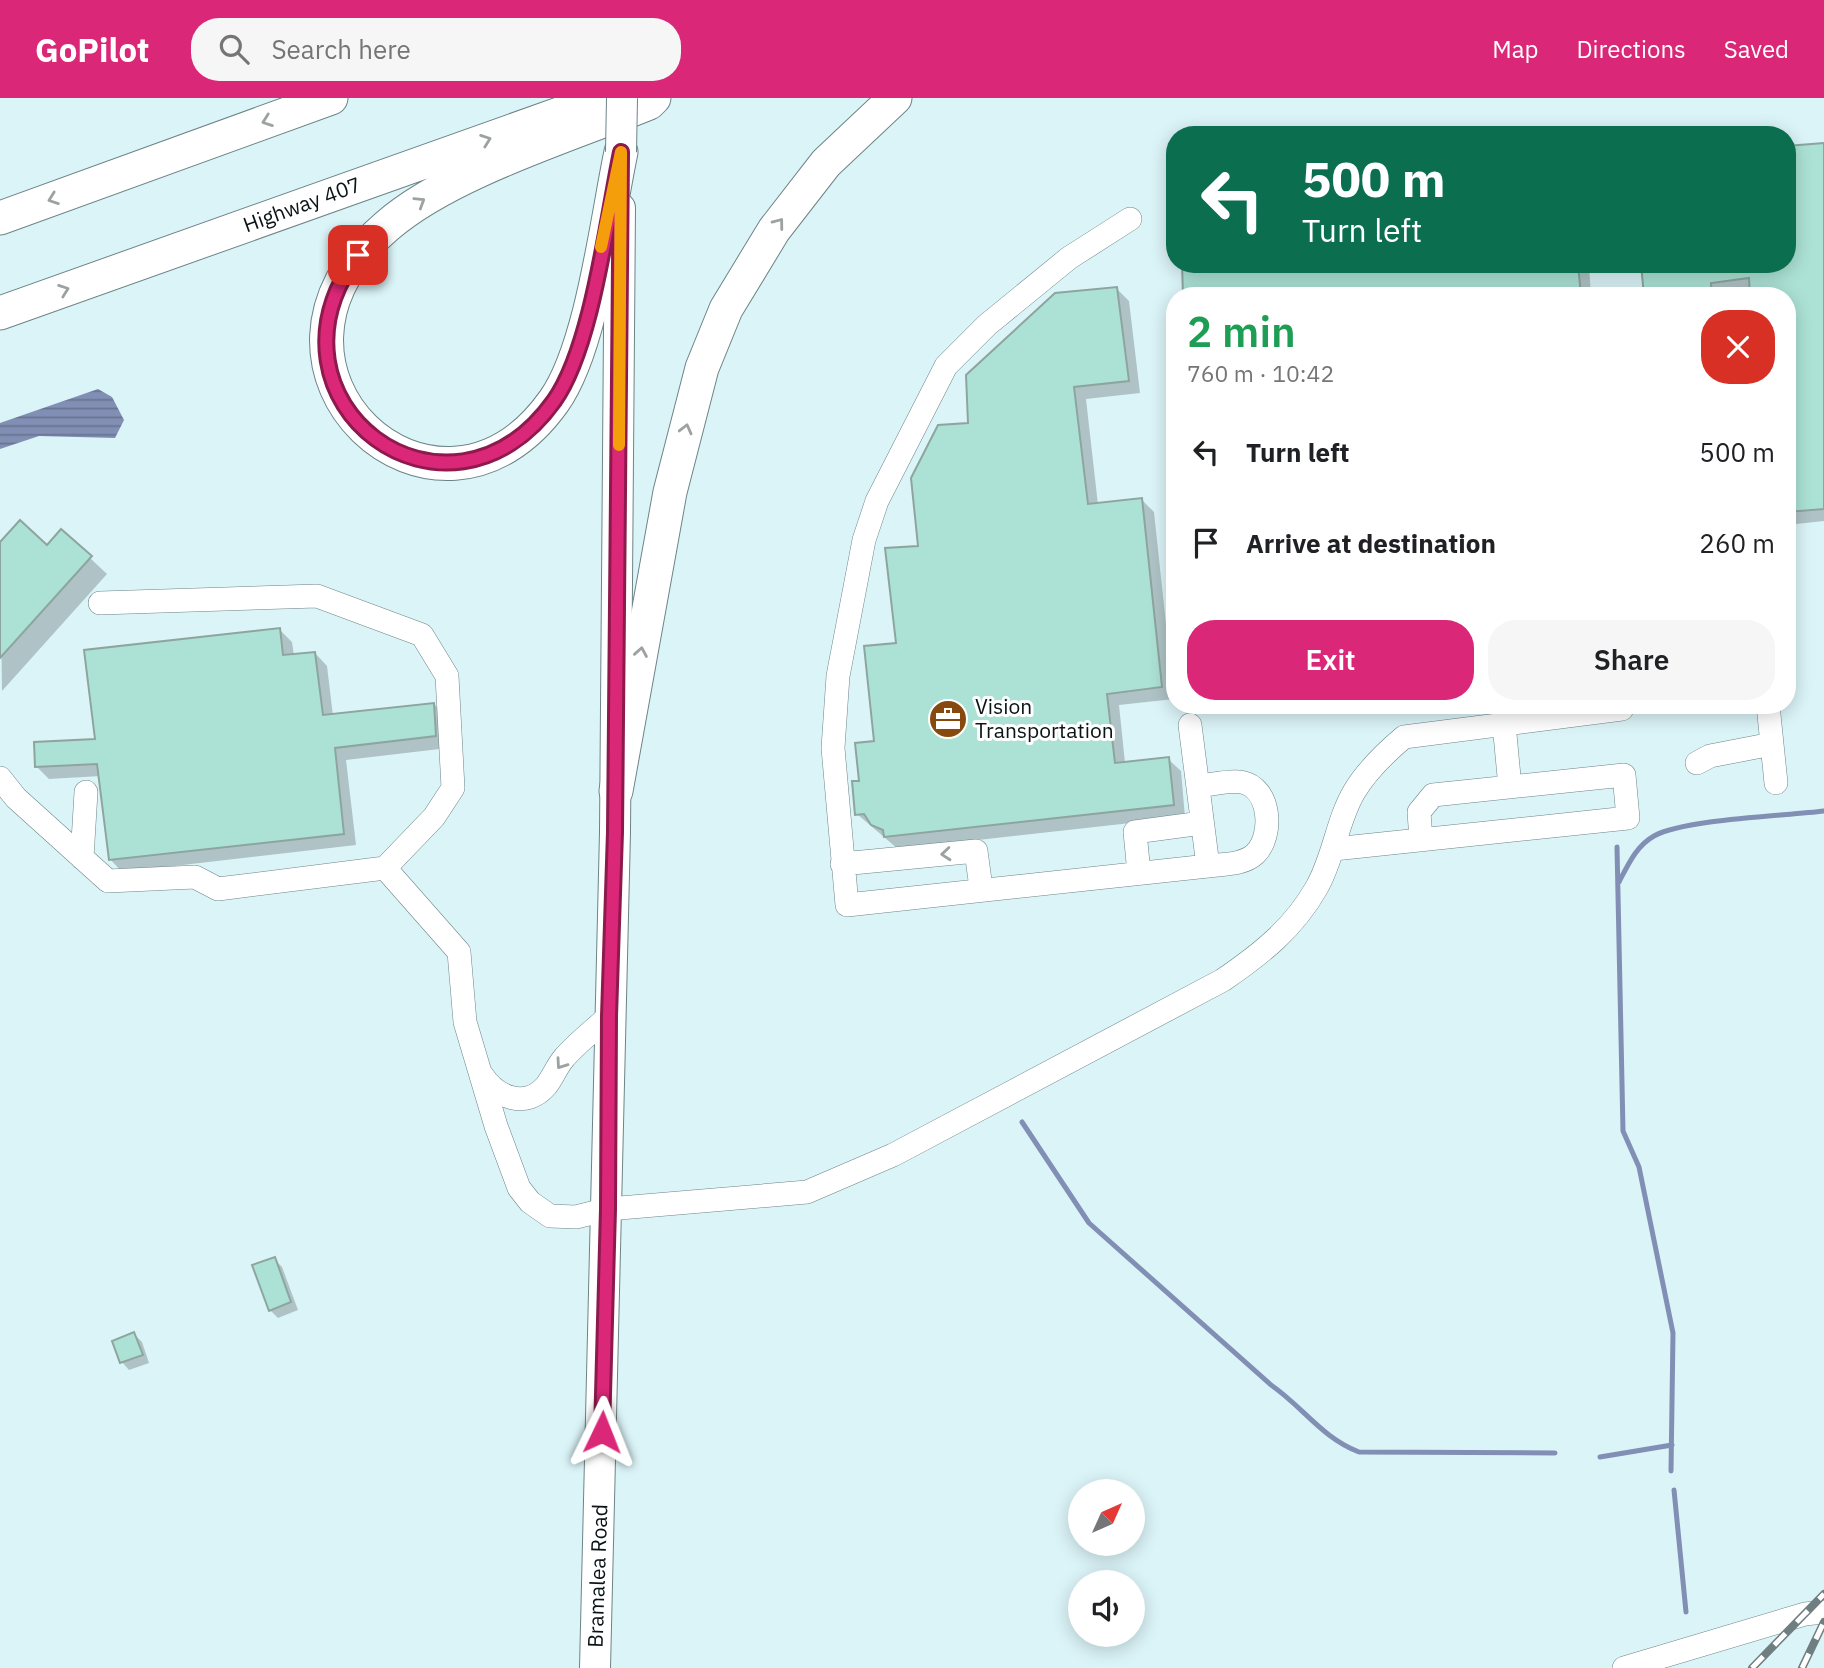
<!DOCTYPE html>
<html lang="en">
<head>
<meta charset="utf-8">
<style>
  :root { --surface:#fff; --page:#f6f6f6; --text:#202124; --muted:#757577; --accent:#db2777 }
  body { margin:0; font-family:"IBM Plex Sans",sans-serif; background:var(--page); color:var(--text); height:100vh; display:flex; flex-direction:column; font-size:26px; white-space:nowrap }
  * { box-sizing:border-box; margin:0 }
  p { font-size:23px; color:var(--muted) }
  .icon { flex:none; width:38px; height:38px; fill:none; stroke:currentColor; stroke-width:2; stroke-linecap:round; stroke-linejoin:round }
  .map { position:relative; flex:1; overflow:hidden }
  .drawer { position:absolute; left:1166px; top:189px; width:630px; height:427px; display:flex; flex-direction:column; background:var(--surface); border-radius:28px; box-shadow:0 4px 18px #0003 }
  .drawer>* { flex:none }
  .top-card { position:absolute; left:1166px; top:28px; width:630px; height:147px; border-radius:28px; box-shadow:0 4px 18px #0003; background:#0b6e4f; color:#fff; overflow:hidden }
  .needle { width:46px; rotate:45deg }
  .fabs { position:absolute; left:1068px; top:1381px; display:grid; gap:14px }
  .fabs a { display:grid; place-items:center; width:77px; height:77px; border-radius:50%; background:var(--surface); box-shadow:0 4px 18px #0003; font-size:35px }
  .pin { position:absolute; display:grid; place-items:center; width:60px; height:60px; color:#fff; margin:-30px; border-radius:14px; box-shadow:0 4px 10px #0006 }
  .me { position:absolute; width:77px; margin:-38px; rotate:2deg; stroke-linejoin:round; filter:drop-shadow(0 0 5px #0008) }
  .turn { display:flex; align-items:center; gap:24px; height:147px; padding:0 21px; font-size:32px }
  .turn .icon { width:91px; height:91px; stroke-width:2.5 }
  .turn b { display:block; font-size:49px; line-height:60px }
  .round { display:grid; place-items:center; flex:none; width:74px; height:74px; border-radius:28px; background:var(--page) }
  .overview { display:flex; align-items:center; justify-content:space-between; height:119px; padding:0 21px }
  h1 { font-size:42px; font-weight:600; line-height:52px; color:#1e9e55 }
  .cta { display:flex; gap:14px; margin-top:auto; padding:14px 21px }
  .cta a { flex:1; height:80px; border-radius:28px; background:var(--accent); color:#fff; font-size:28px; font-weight:600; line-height:80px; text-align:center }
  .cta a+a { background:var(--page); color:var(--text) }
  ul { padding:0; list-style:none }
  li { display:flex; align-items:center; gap:21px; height:91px; padding:0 21px }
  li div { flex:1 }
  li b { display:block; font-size:26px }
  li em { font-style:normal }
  header { display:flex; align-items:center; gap:42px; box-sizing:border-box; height:98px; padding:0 35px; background:var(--accent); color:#fff }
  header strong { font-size:33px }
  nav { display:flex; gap:38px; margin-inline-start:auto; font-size:24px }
  .search { width:490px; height:63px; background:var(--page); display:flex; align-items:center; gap:18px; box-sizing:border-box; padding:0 24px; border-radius:28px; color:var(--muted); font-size:26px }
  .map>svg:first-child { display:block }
</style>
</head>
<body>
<header>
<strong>GoPilot</strong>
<div class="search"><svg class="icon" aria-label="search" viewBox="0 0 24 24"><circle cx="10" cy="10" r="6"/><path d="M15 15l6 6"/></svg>Search here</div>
<nav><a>Map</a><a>Directions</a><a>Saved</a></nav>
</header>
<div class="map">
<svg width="1824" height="1570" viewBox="0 0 1824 1570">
  <defs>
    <pattern id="water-rules" width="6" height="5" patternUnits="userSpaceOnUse" patternTransform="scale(1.75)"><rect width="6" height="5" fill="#818fb4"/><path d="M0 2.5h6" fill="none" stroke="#687491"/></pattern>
  </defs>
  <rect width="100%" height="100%" fill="#dbf4f8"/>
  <!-- water -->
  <path fill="url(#water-rules)" d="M98,291l14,8 12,23 -9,18 -76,-2 -39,13v-26z"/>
  <!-- shadow -->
  <path fill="#0003" d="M1483,29l8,8h-59z
    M1824,46v377l-37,4v-229h-43v-4l-21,4h-78l142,-32v-116z
    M1183,166h406l2,32h-406z
    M1117,191l12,12 11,92 -54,6 12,106 44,-5 12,12 20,187 -55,6 6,58 43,-4 13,12 4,46 -287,32 -41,-35 4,-32 15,-40 44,-195 50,-122z
    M0,446l90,14 17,16 -105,117z
    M280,532l12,12 2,14 21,-3 12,13 6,50 101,-12 12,13 2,31 -102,12 10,85 -234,27 -12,-13 -9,-83 -52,3 -12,-12 60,-27z
    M274,1161l8,8 16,43 -20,8 -8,-8z
    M134,1236l8,8 7,21 -20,7 -7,-8z"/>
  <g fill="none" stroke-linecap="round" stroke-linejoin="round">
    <!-- stream -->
    <path stroke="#818fb4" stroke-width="5" d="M1617,749l6,284 16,36 34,166 -2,138
      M1619,784c9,-17 17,-36 35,-46 31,-17 131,-20 170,-25
      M1022,1024l67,101 182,162c32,22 51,53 88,67l196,1
      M1600,1359l72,-12
      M1674,1392l12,122"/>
  </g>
  <!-- building -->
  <path fill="#ace2d5" stroke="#8ea59f" stroke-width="2" d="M1824,45v366l-37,3v-216h-37l-1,-18 -38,5 1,13h-68l-3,-32h146v-118z
    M1182,166h396l3,32h-398z
    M1117,189l12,94 -55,6 14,117 54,-6 20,189 -55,7 8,69 54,-6 5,48 -290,32 -1,-7 -12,-5 -7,-11 -9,1 -3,-34h7l-4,-38 19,-2 -10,-95 32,-3 -11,-95 33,-2 -7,-68 27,-53 30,-2 -2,-48 89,-82z
    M20,422l27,25 14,-16 31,27 -92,102v-116z
    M280,530l3,27 32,-3 8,63 111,-12 2,33 -101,12 9,86 -235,26 -12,-96 -62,3 -1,-25 61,-3 -11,-89z
    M275,1159l16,45 -22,9 -17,-46z
    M134,1234l9,23 -23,8 -8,-22z"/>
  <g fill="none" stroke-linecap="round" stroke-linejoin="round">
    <defs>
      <path id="minor" d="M1130,121l-61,39 -82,67 -41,41 -69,135 -13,39 -26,136 -5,72 14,157 361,-39 -18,-141
        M1768,607l8,78
        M1504,626l6,63
        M1697,665l13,-7 62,-12
        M0,680l16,20 92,83 87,-4 23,12 167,-21 49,-51 19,-29 -6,-112 -25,-41 -105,-39 -217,7
        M1198,688c13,-1 30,-6 43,-4 30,5 33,54 14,72 -12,11 -32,10 -47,12
        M1334,751l294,-31 -4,-43 -191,20 -14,17 2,28
        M82,760l4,-66
        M842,766l134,-13 5,37
        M385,770l74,84 6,70 31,104 23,62 11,14 20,14 26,1 32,-8 199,-17 86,-37 330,-175c38,-26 71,-52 94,-93 17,-30 20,-66 37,-95 13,-22 31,-39 50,-55l218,-28
        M1139,775l-4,-41 67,-9
        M482,977c15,23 44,34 64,11 7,-9 11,-20 18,-28 13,-15 30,-28 45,-42
        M1624,1570l181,-54 19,-2"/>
      <path id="major" d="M595,1570l20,-836 5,-624"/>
      <path id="highway" d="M621,54c-14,66 -29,196 -67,249 -117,165 -333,-33 -167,-175 62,-54 184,-91 262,-123l5,-5
        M0,120l331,-120
        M0,215l604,-215
        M616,693l54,-299 32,-124 24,-59 48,-79 52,-67 69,-65"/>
    </defs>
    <!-- minor casing -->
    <use href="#minor" stroke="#6d8487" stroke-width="24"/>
    <!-- major casing -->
    <use href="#major" stroke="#6d8487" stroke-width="32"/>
    <!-- highway casing -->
    <use href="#highway" stroke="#6d8487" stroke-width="35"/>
    <!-- minor -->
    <use href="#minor" stroke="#fff" stroke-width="23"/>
    <!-- major -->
    <use href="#major" stroke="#fff" stroke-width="30"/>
    <!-- highway -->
    <use href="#highway" stroke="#fff" stroke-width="33"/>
    <defs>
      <path id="rail" d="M1752,1570l72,-74
        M1802,1570l22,-46"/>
    </defs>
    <!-- rail casing -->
    <use href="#rail" stroke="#6e7e81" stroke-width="8"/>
    <!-- rail -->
    <use href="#rail" stroke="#fff" stroke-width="5" stroke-dasharray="16" stroke-linecap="butt"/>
    <defs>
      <path id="major-bridge" d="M621,54l1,-54"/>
    </defs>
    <!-- major-bridge casing -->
    <use href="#major-bridge" stroke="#6d8487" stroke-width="32" stroke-linecap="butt"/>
    <!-- major-bridge -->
    <use href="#major-bridge" stroke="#fff" stroke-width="30"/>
  </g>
  <!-- one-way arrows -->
  <defs><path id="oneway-chevron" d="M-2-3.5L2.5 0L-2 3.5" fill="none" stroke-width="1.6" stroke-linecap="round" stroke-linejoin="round" transform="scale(1.75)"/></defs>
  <g stroke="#9da1a1">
    <use href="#oneway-chevron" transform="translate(267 23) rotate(160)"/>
    <use href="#oneway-chevron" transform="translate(486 42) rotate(-20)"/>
    <use href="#oneway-chevron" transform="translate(53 101) rotate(160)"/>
    <use href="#oneway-chevron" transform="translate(420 104) rotate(-32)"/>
    <use href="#oneway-chevron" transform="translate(779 125) rotate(-53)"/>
    <use href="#oneway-chevron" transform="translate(64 192) rotate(-20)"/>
    <use href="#oneway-chevron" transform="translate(686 331) rotate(-76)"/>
    <use href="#oneway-chevron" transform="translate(641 554) rotate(-80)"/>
    <use href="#oneway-chevron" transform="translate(946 756) rotate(175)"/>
    <use href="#oneway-chevron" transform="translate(561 966) rotate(125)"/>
  </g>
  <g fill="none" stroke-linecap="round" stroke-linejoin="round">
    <defs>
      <path id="route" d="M358,157c-109,147 90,294 196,146 38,-53 53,-182 67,-249l-6,680 -6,184 -1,193 -6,223"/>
    </defs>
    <!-- route casing -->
    <use href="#route" stroke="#8e194d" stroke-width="18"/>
    <!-- route -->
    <use href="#route" stroke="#db2777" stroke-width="12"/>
    <!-- slow -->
    <path stroke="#f59e0b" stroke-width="12" d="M601,149l20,-95 -2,293"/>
  </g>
  <!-- icons -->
  <defs>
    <symbol id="office-disc" viewBox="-11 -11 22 22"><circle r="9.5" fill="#88490e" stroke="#fff"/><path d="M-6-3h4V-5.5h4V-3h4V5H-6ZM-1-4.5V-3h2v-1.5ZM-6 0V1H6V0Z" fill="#fff"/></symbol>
  </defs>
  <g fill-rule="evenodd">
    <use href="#office-disc" x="926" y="599" width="44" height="44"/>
  </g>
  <g text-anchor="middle" stroke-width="6" stroke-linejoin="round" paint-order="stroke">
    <!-- street labels -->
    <g font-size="21" fill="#0b1415" stroke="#fff">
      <text transform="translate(302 107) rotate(-20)" y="7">Highway 407</text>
      <text transform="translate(598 1478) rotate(-88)" y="7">Bramalea Road</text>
    </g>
    <!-- poi labels -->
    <g font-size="21" fill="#0b1415" stroke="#fff" text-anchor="start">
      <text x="975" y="616">Vision<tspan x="975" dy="24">Transportation</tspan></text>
    </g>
  </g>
</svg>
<div class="fabs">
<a><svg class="needle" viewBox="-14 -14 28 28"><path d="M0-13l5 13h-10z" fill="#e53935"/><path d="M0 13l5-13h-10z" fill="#757577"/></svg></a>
<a><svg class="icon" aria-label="sound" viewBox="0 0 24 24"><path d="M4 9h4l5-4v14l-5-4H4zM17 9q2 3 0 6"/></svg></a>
</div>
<div class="pin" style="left:358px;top:157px;background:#d93025"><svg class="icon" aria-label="arrive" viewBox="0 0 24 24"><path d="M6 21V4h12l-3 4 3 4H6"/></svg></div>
<svg class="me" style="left:602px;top:1334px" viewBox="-20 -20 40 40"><path d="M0-17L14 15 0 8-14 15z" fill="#db2777" stroke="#fff" stroke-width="4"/></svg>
<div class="top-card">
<div class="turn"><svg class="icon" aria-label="left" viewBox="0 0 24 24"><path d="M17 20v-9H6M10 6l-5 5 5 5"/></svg><div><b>500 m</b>Turn left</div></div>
</div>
<section class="drawer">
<div class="overview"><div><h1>2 min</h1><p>760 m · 10:42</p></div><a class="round" style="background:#d93025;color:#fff"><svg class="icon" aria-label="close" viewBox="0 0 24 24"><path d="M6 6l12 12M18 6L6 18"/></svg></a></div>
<ul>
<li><svg class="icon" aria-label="left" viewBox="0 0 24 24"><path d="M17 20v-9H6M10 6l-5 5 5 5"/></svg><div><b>Turn left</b></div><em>500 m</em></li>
<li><svg class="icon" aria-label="arrive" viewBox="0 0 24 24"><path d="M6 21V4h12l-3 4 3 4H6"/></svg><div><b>Arrive at destination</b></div><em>260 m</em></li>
</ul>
<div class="cta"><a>Exit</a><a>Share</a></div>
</section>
</div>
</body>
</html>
